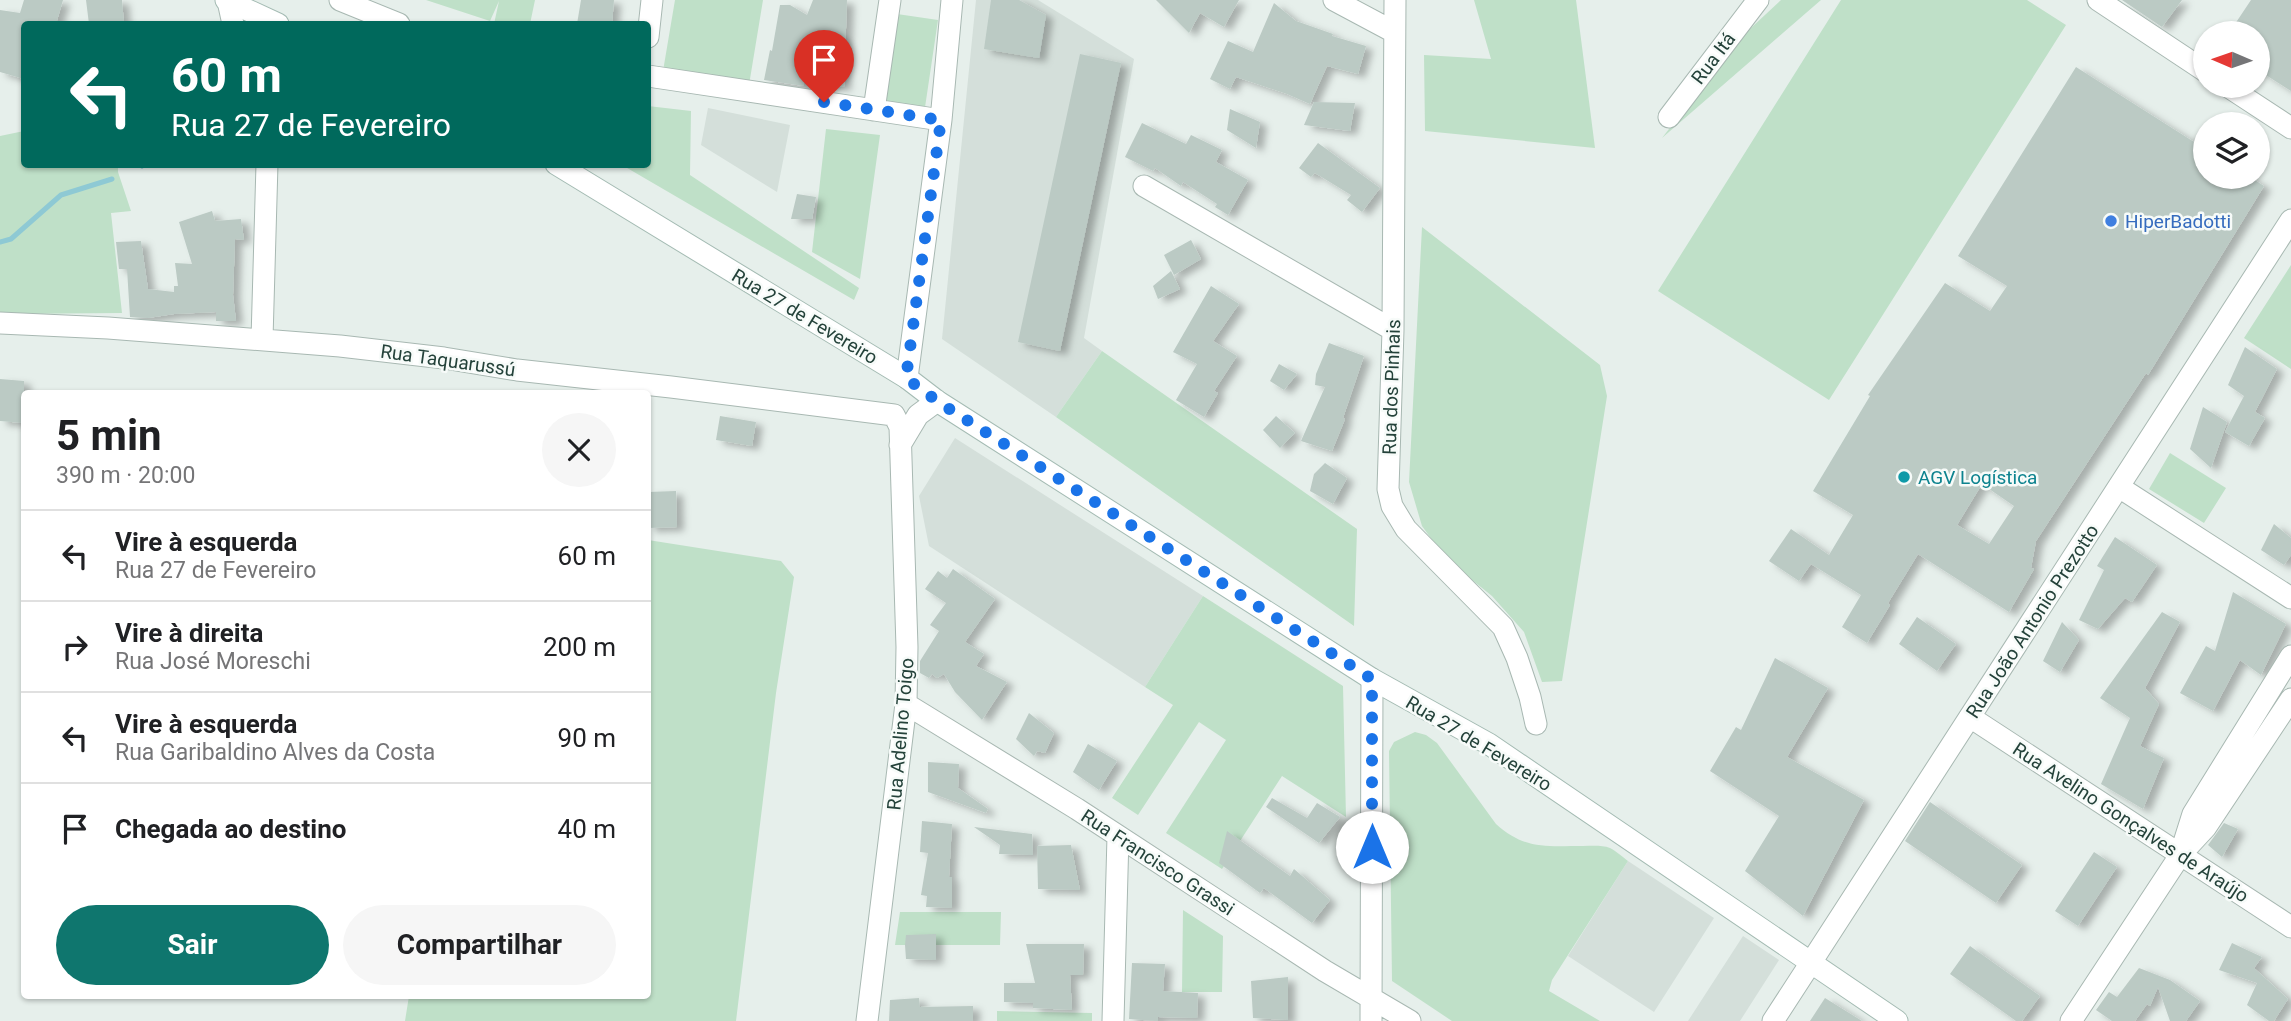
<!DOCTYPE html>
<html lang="pt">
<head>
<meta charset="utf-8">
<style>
  :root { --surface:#fff; --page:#f6f6f6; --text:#202124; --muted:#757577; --line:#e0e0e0; --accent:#0f766e }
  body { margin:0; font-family:Roboto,sans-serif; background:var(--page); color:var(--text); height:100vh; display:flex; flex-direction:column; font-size:26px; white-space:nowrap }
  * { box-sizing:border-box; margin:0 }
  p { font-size:23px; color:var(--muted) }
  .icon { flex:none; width:38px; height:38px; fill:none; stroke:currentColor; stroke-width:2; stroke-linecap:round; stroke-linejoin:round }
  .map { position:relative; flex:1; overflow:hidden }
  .details { position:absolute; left:21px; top:390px; width:630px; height:609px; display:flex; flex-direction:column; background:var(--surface); border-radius:7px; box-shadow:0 2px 5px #0004 }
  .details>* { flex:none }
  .guide { position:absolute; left:21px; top:21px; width:630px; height:147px; border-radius:7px; box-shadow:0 2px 5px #0004; background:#00695c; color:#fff; overflow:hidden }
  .needle { width:46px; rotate:272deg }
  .controls { position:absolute; left:2193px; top:21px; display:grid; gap:14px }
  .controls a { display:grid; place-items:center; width:77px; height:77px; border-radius:50%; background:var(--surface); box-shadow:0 2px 5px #0004; font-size:35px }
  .pin { position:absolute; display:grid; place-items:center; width:60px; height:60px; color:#fff; margin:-72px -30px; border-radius:50% 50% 50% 0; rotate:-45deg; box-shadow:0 0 7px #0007 }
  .pin .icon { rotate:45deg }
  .me { position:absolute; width:77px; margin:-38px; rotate:0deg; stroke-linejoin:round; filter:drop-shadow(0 0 5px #0008) }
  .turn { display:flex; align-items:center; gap:24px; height:147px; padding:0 35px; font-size:32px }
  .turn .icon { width:91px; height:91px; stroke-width:2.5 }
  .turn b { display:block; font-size:49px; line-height:60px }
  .round { display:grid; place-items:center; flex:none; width:74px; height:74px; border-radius:37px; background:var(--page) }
  .head { display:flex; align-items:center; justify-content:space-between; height:119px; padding:0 35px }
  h1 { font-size:42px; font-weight:700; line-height:52px }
  .cta { display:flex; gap:14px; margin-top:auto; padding:14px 35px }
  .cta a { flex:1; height:80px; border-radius:42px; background:var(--accent); color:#fff; font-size:28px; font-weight:700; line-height:80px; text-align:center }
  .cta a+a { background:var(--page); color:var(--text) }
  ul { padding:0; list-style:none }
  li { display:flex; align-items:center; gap:21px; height:91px; padding:0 35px; border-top:2px solid var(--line) }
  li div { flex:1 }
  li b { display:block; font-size:26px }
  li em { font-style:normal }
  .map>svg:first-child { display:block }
</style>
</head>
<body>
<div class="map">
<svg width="2291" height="1021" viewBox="0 0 2291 1021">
  <defs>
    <filter id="shadow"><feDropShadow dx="7" dy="4" stdDeviation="3.5" flood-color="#0004"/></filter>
  </defs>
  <rect width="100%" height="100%" fill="#e6efeb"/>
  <!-- built -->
  <path fill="#d4dfda" d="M976,0h62l96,59 -50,279 18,13 -46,66 -114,-78z
    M708,108l82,17 -13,67 -76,-47z
    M955,438l248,158 -58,91 -216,-141 -10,-50z
    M1628,861l86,57 -60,94 -86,-56z
    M1743,936l36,24 -39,61h-52z"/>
  <!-- green -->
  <path fill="#bfe0c8" d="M426,0h109l-5,24h-36l5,-23 -9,20z
    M675,0h88l-14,85 -86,-14z
    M1474,0h102l19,148 -170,-17 -1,-76 67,4z
    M1781,0h40l-159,138 76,-98z
    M1841,0h186l39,25 -237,375 -171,-109z
    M897,14l41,6 -14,94 -41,-6z
    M648,106l43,5 -1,64 169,113 -5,12 -232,-135 26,-1z
    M826,129l54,6 -20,144 -48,-27z
    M24,131v33l94,1v7l13,39 -20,2 11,100 -115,1 -7,-2v-176z
    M1422,227l178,138 7,31 -45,285 -20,1 -18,-50 -32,-36 -46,-37 -24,-33 -13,-44z
    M2291,265v104l-47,-31z
    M1102,351l255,178 -3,97 -298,-209z
    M2170,453l56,35 -22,35 -55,-34z
    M648,540l133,21 13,16 -18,116 -40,328h-331l4,-25h239z
    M1203,596l140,90 3,131 -64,-41 -60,93 -56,-36 60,-93 -27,-18 -61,93 -26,-17 61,-93 -28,-18z
    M1415,732l11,3 11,8 59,81c29,26 50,22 87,22 9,0 19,-1 27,2 6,3 13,9 18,13l-76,119 -3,11 51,30h-148l-60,-40 -3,-230 5,-9z
    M1183,910l40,26 -1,56h-40z
    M900,912h101l-1,33h-105z
    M997,1011l95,2v8h-95z"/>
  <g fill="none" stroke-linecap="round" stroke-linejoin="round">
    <!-- stream -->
    <path stroke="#8ec9d4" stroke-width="5" d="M142,166l2,-2
      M0,242l11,-3 50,-44 51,-16"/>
  </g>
  <!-- building -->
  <path fill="#bbcac4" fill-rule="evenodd" filter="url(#shadow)" d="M24,0h39l-7,24h-32v55l-24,-7v-62l20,3z
    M86,0h36l2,24h-35z
    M581,0h33l-2,24h-35z
    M813,0h34l-3,87 -40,-5v4l-40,-6 6,-30 2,1 8,-46h10l17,10z
    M991,0h28l27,15 -7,43 -55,-9z
    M1156,0h83l-15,27 -24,-14 -11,20z
    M2122,0h60l-20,27z
    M2251,0h40v91l-33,-21v-37h-29z
    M1274,3l22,18 37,13 -1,2 34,10 -8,28 -31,-8 -17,38 -23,-10 -51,-17 -6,12 -20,-10 18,-38 25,11z
    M1080,54l41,9 -61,288 -42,-9z
    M2076,67l129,82v28h45l14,9 -116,189 -2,-2 -110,168 -5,27 3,1 -25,43 -91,-58 -30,49 2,2 -23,38 -25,-16 19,-32 -50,-31 -12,17 -30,-20 22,-32 38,26 24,-40 -40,-24 57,-95 -2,-1 77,-112 45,28 17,-25 -49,-30zM1982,484l32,22 -25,38 -32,-19z
    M1314,102l41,1 -5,28 -46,-6z
    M1230,109l30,13 -4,26 -29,-18z
    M1142,123l44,21 5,-9 31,15 -6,12 32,18 -20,35 -13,-8 2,-3 -34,-22 -2,4 -26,-18 -2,3 -28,-14z
    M1318,143l62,45 -18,24 -15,-12 4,-5 -36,-22 -4,4 -12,-9z
    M797,194l19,3 -4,22h-21z
    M212,211l3,10 26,-2 3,21 -9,-1 -2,56 3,26h-20v-9l-42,2 -26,4 -18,-1 -3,-48h-8l-3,-27 25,-1 7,48 26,3v-6h4l-3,-23 17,1 -13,-42z
    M1191,240l10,19 -27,16 -10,-20z
    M1171,271l9,18 -22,10 -5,-13z
    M1211,286l28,18 -26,37 24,15 -23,35 4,2 -14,24 -28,-17 21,-36 -24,-12z
    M1329,343l35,13 -21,62 2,1 -13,32 -31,-10 24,-54 -10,-2 1,-11z
    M2245,347l32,22 -22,43 10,6 -16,28 -24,-14 19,-36 -16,-11z
    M1279,364l18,10 -13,16 -14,-9z
    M0,379l24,2v42l-24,-2z
    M2203,407l24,15 -16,46 -21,-19z
    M720,416l36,6 -4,24 -36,-6z
    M1276,416l19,17 -15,15 -17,-18z
    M1325,463l22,15 -14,26 -23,-13 4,-17z
    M676,491l1,36 -29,1v-36z
    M2274,524l17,14v17l-7,10 -23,-15z
    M2115,537l42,28 -25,37 -7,-4 -27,31 -19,-9 25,-50 -7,-4z
    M953,569l42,30 -30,43 19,12 -8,12 31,16 -25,38 -27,-28 -11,-18 -7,4 -5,-4 -3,4 -9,-5v-12l19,-30 -9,-6 16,-22 -21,-14 13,-18 9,7z
    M2233,592l53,32 -25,51 -21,-15 -27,51 -33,-18 26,-47 9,5z
    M2162,612l18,10 -35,66 14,16 -19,42 24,12 -21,51 -42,-25 29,-66 -30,-20z
    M1917,617l39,27 -19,27 -38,-27z
    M2062,622l17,18 -19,32 -17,-11z
    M1775,658l53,30 -41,69 77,43 -61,116 -58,-45 34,-55 -69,-45 26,-44 5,3z
    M1029,713l25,20 -9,20 -8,-2 -3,5 -18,-17z
    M1088,744l29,17 -18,29 -26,-18z
    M928,762l31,2 -1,24 30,21 -2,4 -58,-21z
    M1272,798l35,20 10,-15 23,14 -21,26 -53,-36z
    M1930,802l92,63 -26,38 -91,-62z
    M922,821l30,3 -3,53h3v31l-26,-1 1,-11 -6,-1 7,-42 -8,-1z
    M2224,823l14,6 -16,28 -14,-12z
    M974,827l58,7 1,21 -34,-1 1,-9z
    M1227,831l63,45 4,-7 36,31 -18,23 -48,-35 -4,5 -41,-30z
    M1071,845l9,45 -42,-1 -1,-43z
    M2094,852l23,15 -39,59 -23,-15z
    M936,934v26l-30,-1 -1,-14 1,-10z
    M2232,943l30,14 -8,11 34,31 -14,22h-5l-22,-16 10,-22 -38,-13z
    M1026,944h58l-1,31h-13l2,35 -39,-2v-5l-29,-1v-19h31z
    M1970,946l70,50 -18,25h-6l-66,-47z
    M1132,963l33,1 -2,27 35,2 -1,25 -39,-1v4l-29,-2z
    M2139,968l31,12 30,21 -14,20h-16l-12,-34 -8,19 -3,-2 -12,17h-23l-16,-11 13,-18 8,5z
    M1288,977v43l-35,-2 -2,-37z
    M919,998l1,9 53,-1v15h-84l1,-21z
    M1825,998l37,23h-52z"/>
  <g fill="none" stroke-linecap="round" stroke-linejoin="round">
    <defs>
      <path id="minor" d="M340,0l59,24
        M1334,0l60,32
        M1395,0l-2,330 -5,159 4,17 14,23 97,98 14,31 13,39 6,27
        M228,1l5,23
        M648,37l4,-37
        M648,76l293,44
        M874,110l16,-110
        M1669,117l89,-117
        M1144,186l249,144
        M0,323l108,5 232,18 104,12 73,12 154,17 223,28 6,12 7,220 -1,57 -39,317
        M262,339l5,-175
        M907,378l34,-258 11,-120
        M900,445l18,-30 19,-14
        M2119,487l172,111
        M906,704l171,105 248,162 85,50
        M1970,717l321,210
        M2182,849l11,-35 98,-158
        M1113,1021l5,-185
        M1371,1021l1,-342
        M1773,1021l37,-57
        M2071,1021l110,-167 25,-27 85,-128"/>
      <path id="tertiary" d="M2098,0l107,71
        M2227,86l64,42
        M1810,964l481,-744"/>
      <path id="secondary" d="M226,0l52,24
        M556,164l351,214 30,23 435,278 117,65 408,277"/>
    </defs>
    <!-- minor casing -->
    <use href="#minor" stroke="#a8b8b2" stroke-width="23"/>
    <!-- tertiary casing -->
    <use href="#tertiary" stroke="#a8b8b2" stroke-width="23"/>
    <!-- secondary casing -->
    <use href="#secondary" stroke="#a4bbb3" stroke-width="23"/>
    <!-- minor -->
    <use href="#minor" stroke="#fff" stroke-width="21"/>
    <!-- tertiary -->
    <use href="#tertiary" stroke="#fff" stroke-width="21"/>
    <!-- secondary -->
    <use href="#secondary" stroke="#fff" stroke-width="21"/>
  </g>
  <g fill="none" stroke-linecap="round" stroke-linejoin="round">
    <!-- route -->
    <path stroke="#1a73e8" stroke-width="12" stroke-dasharray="0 21.6" d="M824,102l117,18 -35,258 31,23 435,278v168"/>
  </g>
  <!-- markers -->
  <circle fill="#3f7fe0" stroke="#f7fbf9" stroke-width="2.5" cx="2111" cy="221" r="7"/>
  <circle fill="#0f9aa8" stroke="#f7fbf9" stroke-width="2.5" cx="1904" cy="477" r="7"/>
  <g text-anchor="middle" stroke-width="5" stroke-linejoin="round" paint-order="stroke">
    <!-- street labels -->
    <g font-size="19" fill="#24423a" stroke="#f7fbf9">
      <text transform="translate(1713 58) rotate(-53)" y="7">Rua Itá</text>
      <text transform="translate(805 316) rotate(31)" y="7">Rua 27 de Fevereiro</text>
      <text transform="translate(448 360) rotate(8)" y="7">Rua Taquarussú</text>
      <text transform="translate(1391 387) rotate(-88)" y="7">Rua dos Pinhais</text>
      <text transform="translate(2032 621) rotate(-57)" y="7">Rua João Antonio Prezotto</text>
      <text transform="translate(900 734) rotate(-85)" y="7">Rua Adelino Toigo</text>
      <text transform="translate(1479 743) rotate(31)" y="7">Rua 27 de Fevereiro</text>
      <text transform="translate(2131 822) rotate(33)" y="7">Rua Avelino Gonçalves de Araújo</text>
      <text transform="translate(1158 862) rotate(33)" y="7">Rua Francisco Grassi</text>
    </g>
    <!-- shop labels -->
    <g font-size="19" fill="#366cbe" stroke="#f7fbf9" text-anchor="start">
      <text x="2125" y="228">HiperBadotti</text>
    </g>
    <!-- culture labels -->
    <g font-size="19" fill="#0d838f" stroke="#f7fbf9" text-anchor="start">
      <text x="1918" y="484">AGV Logística</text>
    </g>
  </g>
</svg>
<div class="controls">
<a><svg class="needle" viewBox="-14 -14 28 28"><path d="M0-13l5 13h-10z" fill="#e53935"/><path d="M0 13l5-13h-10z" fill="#757577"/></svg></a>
<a><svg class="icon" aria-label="layers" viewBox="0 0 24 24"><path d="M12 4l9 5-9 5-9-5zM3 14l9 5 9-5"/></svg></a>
</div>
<div class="pin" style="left:824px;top:102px;background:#d93025"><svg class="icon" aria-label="arrive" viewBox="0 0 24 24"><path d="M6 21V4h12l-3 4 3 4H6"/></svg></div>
<svg class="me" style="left:1372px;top:847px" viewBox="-20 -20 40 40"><circle r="19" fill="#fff"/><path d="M0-13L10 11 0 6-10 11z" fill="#1a73e8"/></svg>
<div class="guide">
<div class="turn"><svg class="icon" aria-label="left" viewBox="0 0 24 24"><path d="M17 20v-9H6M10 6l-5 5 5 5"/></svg><div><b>60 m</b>Rua 27 de Fevereiro</div></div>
</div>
<section class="details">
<div class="head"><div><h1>5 min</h1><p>390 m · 20:00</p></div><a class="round"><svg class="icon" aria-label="close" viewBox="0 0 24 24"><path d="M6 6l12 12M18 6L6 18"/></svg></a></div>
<ul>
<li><svg class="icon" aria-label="left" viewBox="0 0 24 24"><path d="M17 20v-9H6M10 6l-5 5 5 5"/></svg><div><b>Vire à esquerda</b><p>Rua 27 de Fevereiro</p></div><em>60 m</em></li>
<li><svg class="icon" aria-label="right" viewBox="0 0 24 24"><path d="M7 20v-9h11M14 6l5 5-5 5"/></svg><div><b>Vire à direita</b><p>Rua José Moreschi</p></div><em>200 m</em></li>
<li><svg class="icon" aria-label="left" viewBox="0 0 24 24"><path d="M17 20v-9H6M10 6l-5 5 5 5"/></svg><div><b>Vire à esquerda</b><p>Rua Garibaldino Alves da Costa</p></div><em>90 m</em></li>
<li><svg class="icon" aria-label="arrive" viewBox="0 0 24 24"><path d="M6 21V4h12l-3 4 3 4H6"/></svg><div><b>Chegada ao destino</b></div><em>40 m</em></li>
</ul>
<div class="cta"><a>Sair</a><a>Compartilhar</a></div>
</section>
</div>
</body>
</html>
